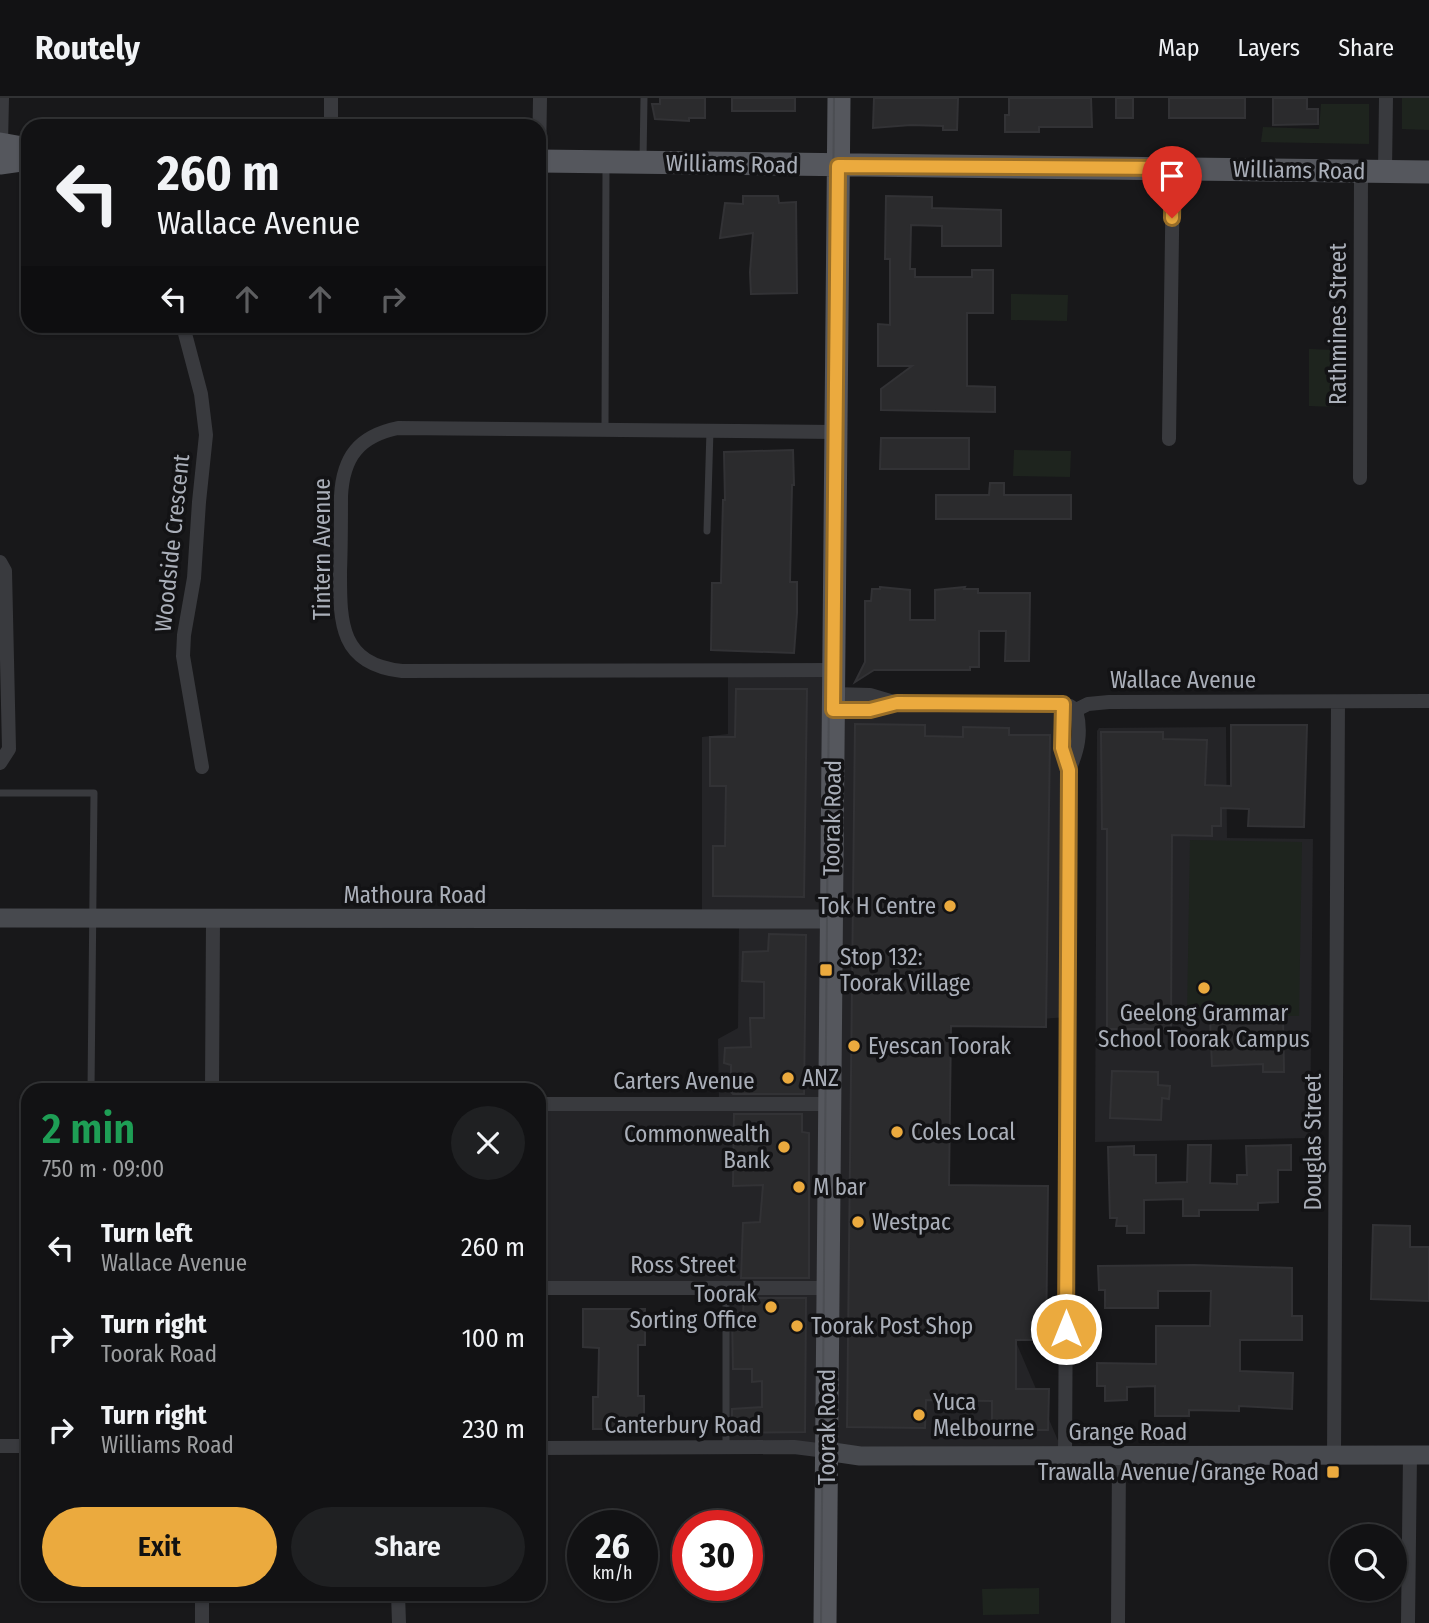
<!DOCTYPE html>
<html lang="en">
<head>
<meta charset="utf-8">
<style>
  :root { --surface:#121214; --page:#1f2022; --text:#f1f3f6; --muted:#9c9ea0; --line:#313234; --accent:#ebaa3e }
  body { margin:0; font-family:"Fira Sans Condensed",sans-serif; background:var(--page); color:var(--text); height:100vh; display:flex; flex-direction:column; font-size:26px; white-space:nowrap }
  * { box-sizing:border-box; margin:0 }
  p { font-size:23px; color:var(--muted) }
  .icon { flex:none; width:38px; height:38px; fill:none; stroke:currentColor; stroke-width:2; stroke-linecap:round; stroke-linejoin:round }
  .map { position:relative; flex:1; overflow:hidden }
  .details { position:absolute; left:21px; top:985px; width:525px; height:518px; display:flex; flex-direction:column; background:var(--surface); border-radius:21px; box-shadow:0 2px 5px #0004,0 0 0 2px var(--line) }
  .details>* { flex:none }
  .guide { position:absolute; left:21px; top:21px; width:525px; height:214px; border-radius:21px; box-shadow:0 2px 5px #0004,0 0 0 2px var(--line); background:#121214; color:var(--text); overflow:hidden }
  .buttons { position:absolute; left:1330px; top:1426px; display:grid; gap:14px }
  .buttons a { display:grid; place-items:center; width:77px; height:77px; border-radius:50%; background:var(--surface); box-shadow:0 2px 5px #0004,0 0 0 2px var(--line); font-size:35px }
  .speed { position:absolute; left:567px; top:1412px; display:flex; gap:14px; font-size:35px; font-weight:700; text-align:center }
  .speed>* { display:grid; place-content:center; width:91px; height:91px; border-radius:50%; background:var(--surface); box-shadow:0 2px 5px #0004,0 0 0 2px var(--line); line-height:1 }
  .speed small { font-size:18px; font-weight:400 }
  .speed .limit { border:10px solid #d22; background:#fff; color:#111 }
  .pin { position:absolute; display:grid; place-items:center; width:60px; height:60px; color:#fff; margin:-72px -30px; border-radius:50% 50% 50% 0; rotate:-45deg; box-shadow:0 0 7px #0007 }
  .pin .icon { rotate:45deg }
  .me { position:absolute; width:77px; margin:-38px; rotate:0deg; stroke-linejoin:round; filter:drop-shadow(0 0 5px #0008) }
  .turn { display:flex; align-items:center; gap:24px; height:147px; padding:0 21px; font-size:32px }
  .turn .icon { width:91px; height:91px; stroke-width:2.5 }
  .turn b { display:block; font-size:49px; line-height:60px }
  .lanes { display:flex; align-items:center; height:66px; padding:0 21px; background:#0003; justify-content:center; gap:35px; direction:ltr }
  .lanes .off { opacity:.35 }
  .round { display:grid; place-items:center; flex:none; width:74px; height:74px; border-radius:37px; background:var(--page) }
  .head { display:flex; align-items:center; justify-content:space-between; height:119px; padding:0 21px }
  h1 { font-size:42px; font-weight:600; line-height:52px; color:#1e9e55 }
  .button { display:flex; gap:14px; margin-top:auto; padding:14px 21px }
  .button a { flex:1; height:80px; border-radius:42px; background:var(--accent); color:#111; font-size:28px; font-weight:600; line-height:80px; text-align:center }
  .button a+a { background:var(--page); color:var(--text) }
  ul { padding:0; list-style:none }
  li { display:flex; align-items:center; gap:21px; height:91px; padding:0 21px }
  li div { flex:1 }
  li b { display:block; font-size:26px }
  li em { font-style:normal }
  header { display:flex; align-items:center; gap:42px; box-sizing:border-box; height:98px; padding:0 35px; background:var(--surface); border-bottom:2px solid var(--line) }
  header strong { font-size:33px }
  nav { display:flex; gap:38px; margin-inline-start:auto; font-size:24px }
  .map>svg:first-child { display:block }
</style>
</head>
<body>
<header>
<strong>Routely</strong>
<nav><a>Map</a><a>Layers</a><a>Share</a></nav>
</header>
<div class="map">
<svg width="1429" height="1525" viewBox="0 0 1429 1525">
  <rect width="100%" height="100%" fill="#18181a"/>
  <!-- built -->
  <path fill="#242427" d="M833,572v24l237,12 -3,311 -116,9 -2,159 116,272 -339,-9v-160h-187v-185l180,1 -1,-65 20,-11 1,-108 -37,-1v-182l26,-3v-63z
    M1226,629l1,111 86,1 -3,299 -215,4 2,-411 2,-3z"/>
  <!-- green -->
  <path fill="#1e241e" d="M1402,0h27v32l-27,-1z
    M1321,6h48v40l-108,-2 2,-15 56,2z
    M1011,196l57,1 -1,26 -56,-1z
    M1309,251l26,1v57l-26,-1z
    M1014,352l57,1 -1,26 -57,-1z
    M1190,742l112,2 -3,174h-112z
    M1039,1490v26l-56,1 -1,-26z"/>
  <!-- building -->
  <path fill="#2b2b2d" stroke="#323235" stroke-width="2" d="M660,0h45v20h-16v3l-34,-2 -3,-15h8z
    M732,0h63v13h-63z
    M874,0h84l-1,32h-14v-4l-32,-1 -38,3z
    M1009,0h82l1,29h-53v5h-34v-17h4z
    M1116,0h17v20h-17z
    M1169,0h76v20h-76z
    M1273,0h34v11h11v15l-45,1z
    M743,98h35l1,7 17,-1 1,91 -46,1 -1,-22 3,-39 -33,5 5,-35 18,1z
    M886,98l46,1v11l69,2v36h-59v-20l-31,-1 -1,44h5v8h57v-7h21v43h-26v73l28,1v25l-114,-2v-21l31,-23h-34v-42l12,1v-66h-5z
    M881,340h88v31h-89z
    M793,352l1,35h-2l-2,97h7v31l-3,40 -83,-3 1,-67h9l2,-83h2l-1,-48z
    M990,385h14v12h67v24h-135v-24h53z
    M880,489l30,3v30h25v-30l30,-3 -1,2h14v4h52l-1,68h-24l1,-30h-27v36h-9v3h-96l-19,12 10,-20v-61h6l1,-12h8z
    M736,591h71l-3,208 -91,-1v-50h12l1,-60h-16v-49h25z
    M855,626l70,1v11l38,1v-10l46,1v7h41l-4,292 -95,-1 -2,159 99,1 -2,154h-30v49h33l-1,41h-56v-29l-66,-1 -1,28 -78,-1z
    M1231,627h76l-3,102 -56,-1 1,-17 -28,-1v18h-9v10l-40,-1 -1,194h-64v-200h-5l-1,-97h62v7l44,1 -2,45 26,1z
    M769,836l37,1 -2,159h-71l-2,-2v-27l-7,-2 1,-15 26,-1 -1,-29h14v-36l-22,-1 1,-29 25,-1z
    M1283,917l1,57h-21v-8l-51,2 -2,-48z
    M1112,973l46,1v13l12,1 -1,13 -7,-1 -1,22 -51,-2z
    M734,1016h68v18l7,1v145h-68l2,-55 17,-1 3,-37 -30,1z
    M1188,1047h23l-1,38 27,1v-9h10l-1,-29 45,-1v25h-13v32l-20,1v7h-59v6h-16v-17l-39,1v33h-17v-7h-11l1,-8h-7l-2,-71 26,-1v9h22v28l31,-1z
    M1373,1127l37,1v21h19v54l-58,-2z
    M1194,1167l98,3v48h10v24h-62v31l53,2 -1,36 -53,-3v5l-50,-1v6h-34v-30l-28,1v13l-22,1v-15h-8v-23l59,1v-38h54l1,-35h-53v17h-53v-18h-6l-1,-24z
    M744,1200h62l-1,134 -73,1v-24l30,-2v-26l-10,1v-13h-19l-1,-56 11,1z
    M583,1211h62v36h-7v51h6v33h-51v-32h5l1,-49 -16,-1z"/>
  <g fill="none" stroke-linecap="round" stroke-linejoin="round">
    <!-- lane -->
    <path stroke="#393a3e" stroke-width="7" d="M643,62l1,-62
      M605,331l1,-263
      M707,433l3,-101
      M0,695h94l-3,297
      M726,1350v-160"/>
    <!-- street -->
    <path stroke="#393a3e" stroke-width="14" d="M331,28v-28
      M1,46l1,-46
      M539,63l1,-63
      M1385,73l1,-73
      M183,228l18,68 5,41 -7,67 -5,76 -10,57 -1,21 19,111
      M1169,341l4,-271
      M1360,380l1,-307
      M0,464l5,9 4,178 -9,14
      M833,572l-431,1c-63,-7 -62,-49 -62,-100 1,-25 1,-50 1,-75 2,-39 18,-60 57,-68l437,4
      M833,596l37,1 27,8
      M1063,606l-1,45 7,21 -4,687
      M833,612h37l27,-7h156l17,3 6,4 12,-6 21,-2 320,-1
      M1069,672c9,-20 13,-38 7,-60
      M212,992l1,-170
      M539,1006h290
      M539,1190h289
      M0,1348h28
      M539,1350l255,-1 32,4
      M1334,1358l4,-754
      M202,1496v29
      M398,1496l1,29
      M1118,1525l1,-166
      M1408,1525l2,-168"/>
    <!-- secondary -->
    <path stroke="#47494e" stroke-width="19" d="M0,820l831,1
      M826,1353l34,5 569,-1"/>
    <!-- primary -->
    <path stroke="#55575d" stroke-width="23" d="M0,46l28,5
      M539,63l890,11
      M0,65l28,-4
      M825,1525l14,-1525"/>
    <!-- tram -->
    <path stroke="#4c4e53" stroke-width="2" d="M821,1525l13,-1525"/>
  </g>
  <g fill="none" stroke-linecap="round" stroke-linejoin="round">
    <defs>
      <path id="route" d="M1066,1231l3,-559 -7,-22 1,-44 -166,-1 -27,7h-37l5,-544 335,2 -1,50"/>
    </defs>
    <!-- route casing -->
    <use href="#route" stroke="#996e28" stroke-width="18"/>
    <!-- route -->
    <use href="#route" stroke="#ebaa3e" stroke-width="12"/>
  </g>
  <!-- markers -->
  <g fill="#ebaa3e" stroke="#131315" stroke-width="2.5">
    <circle cx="950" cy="808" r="7"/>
    <rect x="819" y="865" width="14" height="14" rx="3.5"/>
    <circle cx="1204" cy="890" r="7"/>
    <circle cx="854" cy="948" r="7"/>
    <circle cx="788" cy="980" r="7"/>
    <circle cx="897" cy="1034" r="7"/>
    <circle cx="784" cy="1049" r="7"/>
    <circle cx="799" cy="1089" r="7"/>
    <circle cx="858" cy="1124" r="7"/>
    <circle cx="771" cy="1209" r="7"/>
    <circle cx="797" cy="1228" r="7"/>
    <circle cx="919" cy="1317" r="7"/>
    <rect x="1326" y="1367" width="14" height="14" rx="3.5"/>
  </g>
  <g text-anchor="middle" stroke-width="7" stroke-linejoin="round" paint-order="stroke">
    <!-- street labels -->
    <g font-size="23" fill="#aaafb9" stroke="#131315">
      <text transform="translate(732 66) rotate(1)" y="8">Williams Road</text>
      <text transform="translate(1299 72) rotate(1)" y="8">Williams Road</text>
      <text transform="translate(1338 226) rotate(-90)" y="8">Rathmines Street</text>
      <text transform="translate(172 445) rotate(-84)" y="8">Woodside Crescent</text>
      <text transform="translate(322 451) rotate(-90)" y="8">Tintern Avenue</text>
      <text x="1183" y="590">Wallace Avenue</text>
      <text transform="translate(832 720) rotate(-89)" y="8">Toorak Road</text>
      <text x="415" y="805">Mathoura Road</text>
      <text x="684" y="991">Carters Avenue</text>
      <text transform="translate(1313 1044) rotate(-90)" y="8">Douglas Street</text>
      <text x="683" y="1175">Ross Street</text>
      <text x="683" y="1335">Canterbury Road</text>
      <text transform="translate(827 1329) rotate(-90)" y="8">Toorak Road</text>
      <text x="1128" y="1342">Grange Road</text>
    </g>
    <!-- poi labels -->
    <g font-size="23" fill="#aaafb9" stroke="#131315" text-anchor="start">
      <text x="936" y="816" text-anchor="end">Tok H Centre</text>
      <text x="840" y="867">Stop 132:<tspan x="840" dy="26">Toorak Village</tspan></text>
      <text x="1204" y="923" text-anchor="middle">Geelong Grammar<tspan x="1204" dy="26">School Toorak Campus</tspan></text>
      <text x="868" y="956">Eyescan Toorak</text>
      <text x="802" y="988">ANZ</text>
      <text x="911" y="1042">Coles Local</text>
      <text x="770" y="1044" text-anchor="end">Commonwealth<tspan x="770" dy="26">Bank</tspan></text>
      <text x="813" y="1097">M bar</text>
      <text x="872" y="1132">Westpac</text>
      <text x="757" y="1204" text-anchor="end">Toorak<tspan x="757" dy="26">Sorting Office</tspan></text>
      <text x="811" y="1236">Toorak Post Shop</text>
      <text x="933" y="1312">Yuca<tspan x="933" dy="26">Melbourne</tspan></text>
      <text x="1319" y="1382" text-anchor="end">Trawalla Avenue/Grange Road</text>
    </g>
  </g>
</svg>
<div class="buttons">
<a><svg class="icon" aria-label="search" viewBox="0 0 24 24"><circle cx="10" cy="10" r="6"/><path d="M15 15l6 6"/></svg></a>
</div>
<div class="speed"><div>26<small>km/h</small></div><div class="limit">30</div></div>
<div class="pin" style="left:1172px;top:120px;background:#d93025"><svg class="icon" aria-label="arrive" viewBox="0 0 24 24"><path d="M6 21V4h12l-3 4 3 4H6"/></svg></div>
<svg class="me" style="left:1066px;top:1231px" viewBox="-20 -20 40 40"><circle r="17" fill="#ebaa3e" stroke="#fff" stroke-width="3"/><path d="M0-11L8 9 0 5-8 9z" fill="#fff"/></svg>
<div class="guide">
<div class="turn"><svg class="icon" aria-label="left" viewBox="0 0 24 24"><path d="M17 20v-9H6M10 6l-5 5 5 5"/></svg><div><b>260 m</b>Wallace Avenue</div></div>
<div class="lanes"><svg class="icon" aria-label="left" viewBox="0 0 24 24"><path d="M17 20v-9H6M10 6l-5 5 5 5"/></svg><svg class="icon off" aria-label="ahead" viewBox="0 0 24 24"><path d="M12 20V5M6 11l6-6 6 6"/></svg><svg class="icon off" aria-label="ahead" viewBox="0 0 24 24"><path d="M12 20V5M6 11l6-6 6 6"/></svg><svg class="icon off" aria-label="right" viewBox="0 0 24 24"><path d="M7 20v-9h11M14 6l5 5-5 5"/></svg></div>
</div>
<section class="details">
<div class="head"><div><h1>2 min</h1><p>750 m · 09:00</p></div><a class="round"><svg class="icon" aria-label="close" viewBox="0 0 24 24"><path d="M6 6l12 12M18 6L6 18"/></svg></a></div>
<ul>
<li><svg class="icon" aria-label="left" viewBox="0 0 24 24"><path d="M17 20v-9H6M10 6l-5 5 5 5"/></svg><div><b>Turn left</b><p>Wallace Avenue</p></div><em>260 m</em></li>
<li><svg class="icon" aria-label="right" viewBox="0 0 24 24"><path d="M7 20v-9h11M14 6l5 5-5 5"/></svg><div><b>Turn right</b><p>Toorak Road</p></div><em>100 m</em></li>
<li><svg class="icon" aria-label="right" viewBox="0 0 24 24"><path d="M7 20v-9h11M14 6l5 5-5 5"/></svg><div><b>Turn right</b><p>Williams Road</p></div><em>230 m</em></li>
</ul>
<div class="button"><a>Exit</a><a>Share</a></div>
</section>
</div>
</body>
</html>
